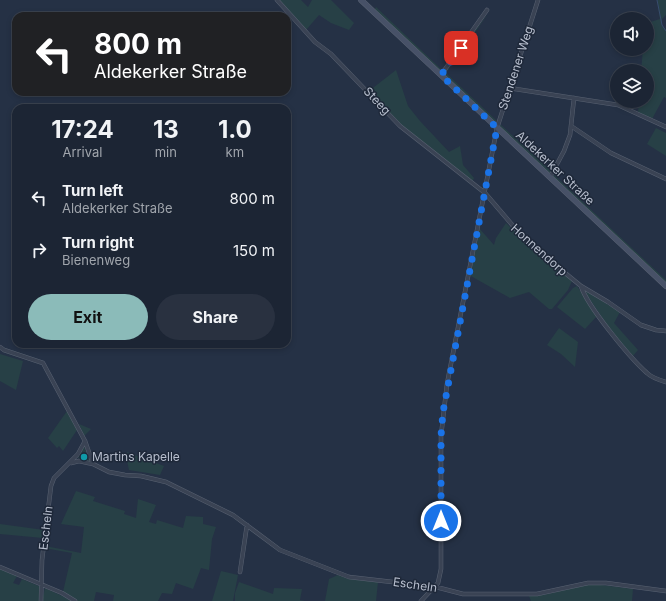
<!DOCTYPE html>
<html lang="en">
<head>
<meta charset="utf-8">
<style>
  :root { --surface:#1c2534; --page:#293140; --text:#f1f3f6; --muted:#a0a5ac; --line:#3a424f; --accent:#8bbbb9 }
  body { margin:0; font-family:Inter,sans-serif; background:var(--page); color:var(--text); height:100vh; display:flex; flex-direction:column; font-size:15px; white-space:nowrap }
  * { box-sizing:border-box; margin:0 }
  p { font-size:13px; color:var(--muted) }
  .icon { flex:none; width:22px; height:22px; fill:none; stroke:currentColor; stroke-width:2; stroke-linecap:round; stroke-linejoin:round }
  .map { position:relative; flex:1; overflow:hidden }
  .panel { position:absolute; left:12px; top:104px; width:279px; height:244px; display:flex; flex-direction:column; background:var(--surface); border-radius:12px; box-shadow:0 2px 6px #0003,0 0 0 1px var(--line) }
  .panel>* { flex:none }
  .hud { position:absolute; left:12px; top:12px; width:279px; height:84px; border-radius:12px; box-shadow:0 2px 6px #0003,0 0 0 1px var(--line); background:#202124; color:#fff; overflow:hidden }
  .fabs { position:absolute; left:610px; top:12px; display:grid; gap:8px }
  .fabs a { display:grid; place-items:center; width:44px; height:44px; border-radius:50%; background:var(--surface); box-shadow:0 2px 6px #0003,0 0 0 1px var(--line); font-size:20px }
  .pin { position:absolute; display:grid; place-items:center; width:34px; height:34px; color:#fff; margin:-17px; border-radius:8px; box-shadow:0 2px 6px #0006 }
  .me { position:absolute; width:44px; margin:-22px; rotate:0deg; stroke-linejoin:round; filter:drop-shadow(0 0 3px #0008) }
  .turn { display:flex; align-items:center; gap:14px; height:84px; padding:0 16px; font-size:18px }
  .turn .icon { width:52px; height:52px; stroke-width:2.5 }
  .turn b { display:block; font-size:28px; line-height:34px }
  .eta { display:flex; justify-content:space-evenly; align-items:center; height:68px; text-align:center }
  .eta b { font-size:24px; font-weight:700; line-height:28px }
  .cta { display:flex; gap:8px; margin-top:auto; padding:8px 16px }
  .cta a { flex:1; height:46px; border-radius:24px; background:var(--accent); color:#111; font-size:16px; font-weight:700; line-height:46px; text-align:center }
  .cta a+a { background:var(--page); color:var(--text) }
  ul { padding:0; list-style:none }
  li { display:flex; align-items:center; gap:12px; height:52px; padding:0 16px }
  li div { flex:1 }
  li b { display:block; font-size:15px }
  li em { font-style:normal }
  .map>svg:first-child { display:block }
</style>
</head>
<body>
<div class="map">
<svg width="666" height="601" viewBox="0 0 666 601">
  <rect width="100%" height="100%" fill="#253145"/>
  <!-- green -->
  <path fill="#274046" d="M278,0h23l7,7 4,-7h19l23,23 -5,7 -18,-7 -12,-8 -13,15z
    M657,0h9v15l-4,4v6l4,5v68l-2,-1 -12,22 -14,-7 1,-11h8v-30h-6l2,-22h4v-26l13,-4z
    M376,7l67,64 -3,1 -66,-61z
    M488,14l-42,59 51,48 -3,1 -49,-45c3,-16 32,-49 43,-63z
    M396,70l12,36 12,15 29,31 11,-6 3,19 11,13 -2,4 -73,-59 -30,-32z
    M500,124l53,49 -3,1 -49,-45z
    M656,128l10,5v23l-19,-12z
    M554,175l112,105v3l-113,-106z
    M506,223l19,19 47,39 -4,9 -16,19h-3l-20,-17 -19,6 -41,-23 10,-47 15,17 2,-7z
    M577,286l20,30 -12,13 -28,-22 16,-19z
    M583,289l37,23 -6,11 24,27 -5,6 -22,-25z
    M559,328l19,14 -3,25 -14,-13 -14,-9z
    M0,354l23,7 -7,29 -16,-9z
    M67,411l10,19 -14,21 -4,-5 -2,2 -9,-10z
    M79,424l12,5 -7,7z
    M84,446l6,16 -12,-4z
    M127,452l37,14 -4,9 -31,-5 -3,-14z
    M76,491l19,6 -2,4 32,10 -1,3 12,4 2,-19 18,6 -7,17 7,2 1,-4 26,8 3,-12 17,1v7l13,3 -4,12 -3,31 -8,-2 -8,21 -17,-6 -4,11 -10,-1 -4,8h-45l1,-6 -18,-3 -2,9h-16l-15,-9 9,-39 -28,-5 1,-2 36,7 3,-26 -23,-3z
    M0,524l44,6 -1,8 -43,-4z
    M0,568l17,8 -4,7 6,2 3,-6 19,8 -1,14h-40z
    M221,571l17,4 -5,26h-21z
    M338,575l11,4 29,3 -2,19h-51l4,-22z
    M239,582l34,12 1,-6 28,1 -2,11 5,1h-70v-8z
    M593,584l40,5 -1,12h-101l-2,-5c22,0 42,-10 64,-12z
    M45,588l28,13h-31z"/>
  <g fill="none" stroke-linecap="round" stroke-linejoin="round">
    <!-- stream -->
    <path stroke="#374b6d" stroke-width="1" d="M657,0l5,25 4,6"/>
    <defs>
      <path id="street" d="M277,0l38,42 16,12 69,72 85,67 41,48 55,45 27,16 33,23 15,5 10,1
        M441,75l46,-65
        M509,88l109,17 48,22
        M571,126l40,27 55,26
        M550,177l14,-26 6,-16 4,-37
        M581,286c6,20 49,72 66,87 5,5 12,7 19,9
        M0,347l4,3 39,13 42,78 8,23 16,8 16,3 16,1 25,6 67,33 47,35 69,27 87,10 27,7h74l51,-11h18l60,8
        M71,463l8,-2 14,3
        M0,567l62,26 13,8
        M240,572l7,-47
        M41,601l1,-41 9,-74 3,-8 24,-24 7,-13
        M421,601l17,-18 3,-14v-133l6,-52 50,-256 41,-128"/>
      <path id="secondary" d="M361,0l305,286"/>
    </defs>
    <!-- street casing -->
    <use href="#street" stroke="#586171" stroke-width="4.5"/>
    <!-- secondary casing -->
    <use href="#secondary" stroke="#586171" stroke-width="6"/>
    <!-- street -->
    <use href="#street" stroke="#3a4354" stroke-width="3.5"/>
    <!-- secondary -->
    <use href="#secondary" stroke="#475167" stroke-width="5"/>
  </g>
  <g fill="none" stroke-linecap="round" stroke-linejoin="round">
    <!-- route -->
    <path stroke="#1a73e8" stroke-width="7" stroke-dasharray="0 12.6" d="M441,521v-85l2,-24 54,-284 -56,-53 20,-27"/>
  </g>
  <!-- markers -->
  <circle fill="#0f9aa8" stroke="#1e2839" stroke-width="1.5" cx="84" cy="457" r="4"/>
  <g text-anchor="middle" stroke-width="3" stroke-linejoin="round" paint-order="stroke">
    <!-- street labels -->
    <g font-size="12" fill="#b7becd" stroke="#1e2839">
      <text transform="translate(516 68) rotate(-72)" y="4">Stendener Weg</text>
      <text transform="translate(377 101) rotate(47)" y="4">Steeg</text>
      <text transform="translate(555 168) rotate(43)" y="4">Aldekerker Straße</text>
      <text transform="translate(539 250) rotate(42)" y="4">Honnendorp</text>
      <text transform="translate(46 528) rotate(-83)" y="4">Escheln</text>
      <text transform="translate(415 585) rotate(8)" y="4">Escheln</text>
    </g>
    <!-- poi labels -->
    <g font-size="12" fill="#b7becd" stroke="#1e2839" text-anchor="start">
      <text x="92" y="461">Martins Kapelle</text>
    </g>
  </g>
</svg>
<div class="fabs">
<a><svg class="icon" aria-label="sound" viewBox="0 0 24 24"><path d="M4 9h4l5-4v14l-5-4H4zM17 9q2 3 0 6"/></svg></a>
<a><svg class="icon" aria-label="layers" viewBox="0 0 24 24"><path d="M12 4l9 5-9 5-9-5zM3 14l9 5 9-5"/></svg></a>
</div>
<div class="pin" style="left:461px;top:48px;background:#d93025"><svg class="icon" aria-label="arrive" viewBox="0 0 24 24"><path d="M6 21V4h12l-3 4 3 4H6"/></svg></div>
<svg class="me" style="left:441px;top:521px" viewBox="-20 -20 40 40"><circle r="17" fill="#1a73e8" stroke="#fff" stroke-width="3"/><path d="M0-11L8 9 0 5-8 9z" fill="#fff"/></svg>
<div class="hud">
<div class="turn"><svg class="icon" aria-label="left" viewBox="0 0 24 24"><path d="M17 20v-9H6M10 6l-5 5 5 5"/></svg><div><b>800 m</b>Aldekerker Straße</div></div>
</div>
<section class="panel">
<div class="eta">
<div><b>17:24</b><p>Arrival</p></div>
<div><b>13</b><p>min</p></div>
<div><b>1.0</b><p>km</p></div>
</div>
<ul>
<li><svg class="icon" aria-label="left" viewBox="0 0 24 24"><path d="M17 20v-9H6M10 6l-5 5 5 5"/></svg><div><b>Turn left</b><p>Aldekerker Straße</p></div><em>800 m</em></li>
<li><svg class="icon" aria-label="right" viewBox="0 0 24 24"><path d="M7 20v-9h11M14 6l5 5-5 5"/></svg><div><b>Turn right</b><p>Bienenweg</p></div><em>150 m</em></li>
</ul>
<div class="cta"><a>Exit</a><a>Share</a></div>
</section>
</div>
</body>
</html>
